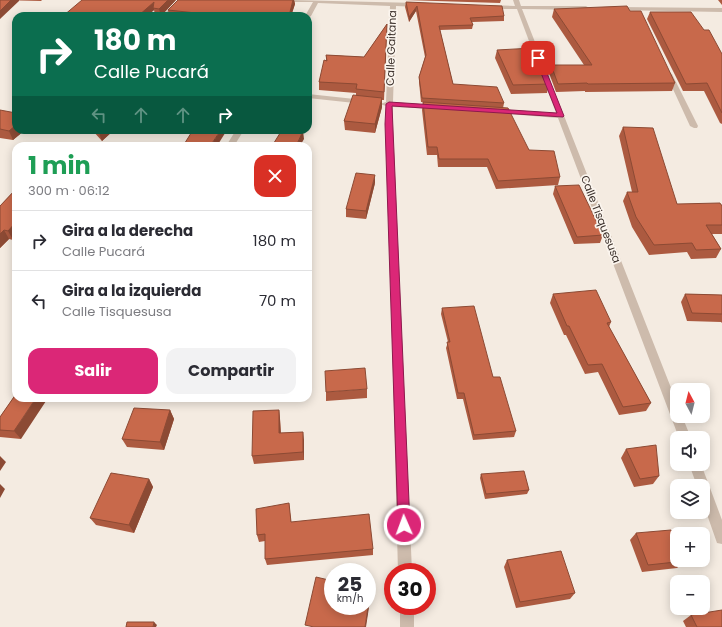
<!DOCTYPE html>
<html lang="es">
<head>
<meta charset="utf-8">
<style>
  :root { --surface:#fff; --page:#f2f2f3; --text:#2b2b33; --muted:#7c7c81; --line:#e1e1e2; --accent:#db2777 }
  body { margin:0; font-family:Poppins,sans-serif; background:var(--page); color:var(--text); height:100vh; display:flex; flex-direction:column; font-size:15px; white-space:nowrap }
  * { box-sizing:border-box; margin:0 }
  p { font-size:13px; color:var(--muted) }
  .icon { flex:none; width:22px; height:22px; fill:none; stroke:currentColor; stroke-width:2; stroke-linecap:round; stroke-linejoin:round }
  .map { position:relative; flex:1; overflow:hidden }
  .panel { position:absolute; left:12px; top:142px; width:300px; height:260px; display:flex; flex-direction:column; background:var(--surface); border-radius:12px; box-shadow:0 2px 10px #0003 }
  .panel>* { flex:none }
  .banner { position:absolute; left:12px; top:12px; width:300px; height:122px; border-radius:12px; box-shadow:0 2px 10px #0003; background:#0b6e4f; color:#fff; overflow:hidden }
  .needle { width:26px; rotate:353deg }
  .controls { position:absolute; left:670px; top:383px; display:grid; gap:8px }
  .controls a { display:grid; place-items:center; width:40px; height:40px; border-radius:8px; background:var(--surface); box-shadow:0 2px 10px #0003; font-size:20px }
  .speed { position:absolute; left:324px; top:563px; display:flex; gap:8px; font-size:20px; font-weight:700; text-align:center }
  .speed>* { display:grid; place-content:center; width:52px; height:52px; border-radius:50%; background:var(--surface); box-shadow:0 2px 10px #0003; line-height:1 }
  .speed small { font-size:10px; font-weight:400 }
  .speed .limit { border:6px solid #d22; background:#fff; color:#111 }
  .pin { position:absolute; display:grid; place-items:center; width:34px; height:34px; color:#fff; margin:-17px; border-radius:8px; box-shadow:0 2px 6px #0006 }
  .me { position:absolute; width:44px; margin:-22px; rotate:358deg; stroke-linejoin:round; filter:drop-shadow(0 0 3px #0008) }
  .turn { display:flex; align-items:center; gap:14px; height:84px; padding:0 16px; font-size:18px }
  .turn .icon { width:52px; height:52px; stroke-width:2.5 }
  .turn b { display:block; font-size:28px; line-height:34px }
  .lanes { display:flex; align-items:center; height:38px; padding:0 16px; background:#0003; justify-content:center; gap:20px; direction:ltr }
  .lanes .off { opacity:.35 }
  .round { display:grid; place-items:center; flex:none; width:42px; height:42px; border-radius:12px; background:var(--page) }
  .head { display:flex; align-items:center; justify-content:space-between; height:68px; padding:0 16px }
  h1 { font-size:24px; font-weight:700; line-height:30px; color:#1e9e55 }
  .action { display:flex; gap:8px; margin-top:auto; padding:8px 16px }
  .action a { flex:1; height:46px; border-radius:12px; background:var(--accent); color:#fff; font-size:16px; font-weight:700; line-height:46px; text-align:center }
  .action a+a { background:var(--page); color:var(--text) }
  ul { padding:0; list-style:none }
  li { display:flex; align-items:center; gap:12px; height:60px; padding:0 16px; border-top:1px solid var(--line) }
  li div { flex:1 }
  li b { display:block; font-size:15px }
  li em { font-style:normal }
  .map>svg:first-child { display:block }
</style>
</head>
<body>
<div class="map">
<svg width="722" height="627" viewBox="0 0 722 627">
  <rect width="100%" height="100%" fill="#f4ebe1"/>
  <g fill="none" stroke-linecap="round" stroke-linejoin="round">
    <!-- minor -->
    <path fill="#cdbbac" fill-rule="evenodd" d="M178,0h6l-16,16h-6z
      M291,0l127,3 3,2 -3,2 -22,-1 -3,96 42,3 4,2 -4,2 -42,-2v17l19,448h-14l-12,-466 -6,-2 6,-2 4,-96 -72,-3 -7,13 -3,2v-2h-3l8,-14h-19z
      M513,0h6l2,6h65l3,2 -3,2 -64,-1 155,394v13h5l9,22h-12l-121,-320 -61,-5 -4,-2 4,-2 59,4 -39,-104h-27l-3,-2 3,-2 25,1z
      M616,7l106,1v4l-108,-2 -1,-1z
      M669,72l3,2 26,52 -1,2h-3l-4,-2 -24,-52z
      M308,94l56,6 4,2 -4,2 -56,-6z
      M236,130h8l-10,16h-8z
      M689,464h12l21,56v24l-5,-1 -14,-40v-17h-6z
      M400,606h14v21h-14z"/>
  </g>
  <!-- wall -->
  <path fill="#ac5a40" d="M0,0h42l-1,1z
    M176,0l-15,16 -6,-1 -1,-5 -7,6h-84z
    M178,0h116l1,4 -4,12h-122l-1,-6z
    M404,0h97l-1,3z
    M718,0h4v5z
    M406,2l98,14v5l-32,1 1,3 -1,4 -32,1 13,54 51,19 -1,5 26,42 31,27 -2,8 -62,4 -9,-22h-49l-1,-12h-10l-5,-45 1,-8h-2l-2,-20v-5l6,-20 -9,-46 -7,11 -4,-15z
    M554,9l76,2 45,72 -3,8 -87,1v-1l-29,1 -7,-19 2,-8h33l-32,-48z
    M650,12l54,18 18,24v70l-2,-1 -16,-32h-21l-36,-72z
    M387,24l-3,76h-2v7l-7,26 -30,-3 -1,-9 12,-26v-2l-37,-3v-8l7,-21v-6l38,2z
    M497,50l52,34 -2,9 -36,1 -16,-36z
    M0,110l16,20h9l-12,10 -13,-2z
    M623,127l54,77 45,1v29h-10l9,15 -5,9 -25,1 -4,-7 -38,3 -17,-28 -9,-26 4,-9h5l-13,-56z
    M92,130h22l-12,11 -9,-10z
    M375,183l-9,36 -20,-2v-8z
    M555,186l48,49 -3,8 -26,1 -21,-50z
    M16,189v47l-3,4 -4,-1 -9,9v-42z
    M553,294l58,28 -2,5 42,76 -5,8 -27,4 -21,-43 -13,2 -19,-39h-2l-14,-32z
    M685,294l37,1v28l-1,-1 -34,-1 -6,-19z
    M442,308l51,69 23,54 -2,6 -41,3 -10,-41h-6l-11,-51 2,-6 -7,-28z
    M367,389v9l-41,3v-9z
    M16,394l5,45 -21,-2v-20z
    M171,398h48l-1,3z
    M170,410l4,9 -10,31 -37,-3 -5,-8z
    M279,410l1,9 1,14 23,7v20l-50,4 -2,-8z
    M626,449l33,27 -6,8 -19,3 -13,-29z
    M481,474l48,16 -2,4 -42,5 -5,-21z
    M149,479l4,8 -19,46 -38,-8 -6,-7z
    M289,503l2,19 82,27v6l-106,10 -2,-6v-18l-6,1 -2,-7z
    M636,533l49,28 -8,7 -35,4 -12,-32z
    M507,560l68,33 -5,6 -54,9 -12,-41z
    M691,615l31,12h-36l-3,-6z"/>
  <!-- shaded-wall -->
  <path fill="#8c4a34" d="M11,0h8v1l-19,18v-8z
    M168,0h8l-15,16 -2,-7z
    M293,0h1l1,4 -4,12h-2z
    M154,2v8l-7,6h-9z
    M417,6l-1,5 -7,11v-5z
    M382,98v9l-7,26v-9z
    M16,125v5h9l-12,10 -4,-9z
    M103,130h11l-12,11 -3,-8z
    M221,130h6l-10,16h-7z
    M303,131l1,8 -4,7h-4z
    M375,175v8l-9,36v-8z
    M16,222v14l-3,4 -5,-9z
    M4,230l5,9 -9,9v-14z
    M36,398h12l-27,41 -7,-8z
    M170,410l4,9 -10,31 -4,-8z
    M279,410l1,9 1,23 -2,-9z
    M303,432l1,8v20l-1,-8z
    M0,456l6,6 -6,9z
    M149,479l4,8 -19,46 -5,-8z
    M0,484l5,5 -5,9z
    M371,588v6l-5,33h-1z
    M154,622l3,3 -1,2h-3z"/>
  <!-- building -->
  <path fill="#c8694b" stroke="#8c4a34" d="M0,0h11l-11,11z
    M82,0h86l-9,9 -6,-1 1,-6 -16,14h-75z
    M178,0h115l-4,16h-96l3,-3 -28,-3z
    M406,2l96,4 2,10 -34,2 3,7 -34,1 14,58 44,3 7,16 -82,-5 -3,-21 7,-22 -9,-49 -8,11z
    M627,6l3,5h11l34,72 -87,1 -1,-1 -29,1 -7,-19h41l-38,-56z
    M650,12h41l13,18h5l13,24v59l-15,-30 -21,1z
    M387,24l-3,68 -28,-3 1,-5 -38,-2 5,-22 3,1 -1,-6 38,2z
    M533,48l16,36 -36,1 -16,-35z
    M353,95l29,3 -7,26 -31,-3z
    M423,102l85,6 21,42 25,1 6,26 -62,4 -10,-22h-49l-2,-12h-9z
    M0,110l16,3v12l-7,6 -9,-2z
    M623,127l30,1 24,76 43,-1 1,2h1v20h-16l15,24 -25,1 -4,-7 -38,2 -18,-28 -9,-25h11z
    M96,130h7l-4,3z
    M193,130h28l-11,16h-27z
    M282,130h14l7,1 -7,15h-24z
    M356,173l19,2 -9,36 -20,-2z
    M579,185l24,50 -26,2 -22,-51z
    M16,189v33l-8,9 -4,-1 -4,4v-28z
    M596,290l15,32 -4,1 44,80 -28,4 -21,-43 -14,1 -19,-39h-2l-14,-32z
    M685,294l37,1v19l-30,-1z
    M474,306l19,71h7l16,54 -42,4 -10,-42h-6l-11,-51h3l-8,-34z
    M365,368l2,21 -41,3 -1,-21z
    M16,394v4h20l-22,33 -14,-1v-13z
    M134,408l36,2 -10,32 -38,-3z
    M279,410v23l24,-1v20l-51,4 1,-45z
    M656,445l3,31 -19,3 -14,-30z
    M524,471l5,19 -43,4 -5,-20z
    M111,473l38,6 -20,46 -39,-7z
    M289,503l2,19 78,-8 4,35 -108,10v-25l-8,1 -1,-26z
    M671,530l6,13v17h7l1,1 -37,4 -12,-32z
    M561,551l14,42 -55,9 -13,-42z
    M316,577l17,4v25h34v-19l4,1 -6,39h-51l-9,-2z
    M722,610v17h-25l-6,-12z
    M127,622h27l-1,5h-27z"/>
  <!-- route -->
  <path fill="#db2777" stroke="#8e194d" d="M538,56l3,2 23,58 -1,1 -171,-11 18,419 -2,4 -4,2 -4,-2 -2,-4 -13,-401 1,-20 3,-2 168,11 -22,-55z"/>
  <g text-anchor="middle" stroke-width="3.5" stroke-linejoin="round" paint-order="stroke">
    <!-- street labels -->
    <g font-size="11" fill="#3b302b" stroke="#fbf5ee">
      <text transform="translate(391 48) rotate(-88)" y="4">Calle Gaitana</text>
      <text transform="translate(601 219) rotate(69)" y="4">Calle Tisquesusa</text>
    </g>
  </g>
</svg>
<div class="controls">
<a><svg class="needle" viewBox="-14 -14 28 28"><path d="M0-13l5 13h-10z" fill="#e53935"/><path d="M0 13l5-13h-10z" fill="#7c7c81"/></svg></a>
<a><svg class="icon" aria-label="sound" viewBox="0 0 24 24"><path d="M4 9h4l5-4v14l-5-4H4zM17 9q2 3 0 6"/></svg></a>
<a><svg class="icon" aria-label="layers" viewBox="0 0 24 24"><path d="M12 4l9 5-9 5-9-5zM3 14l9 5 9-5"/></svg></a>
<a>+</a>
<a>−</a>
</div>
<div class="speed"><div>25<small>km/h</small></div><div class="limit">30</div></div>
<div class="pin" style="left:538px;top:58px;background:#d93025"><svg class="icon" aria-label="arrive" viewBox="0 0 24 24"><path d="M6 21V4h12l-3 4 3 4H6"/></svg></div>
<svg class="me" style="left:404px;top:525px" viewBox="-20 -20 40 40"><circle r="17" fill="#db2777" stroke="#fff" stroke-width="3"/><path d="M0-11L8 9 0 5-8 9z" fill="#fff"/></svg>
<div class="banner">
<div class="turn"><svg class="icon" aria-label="right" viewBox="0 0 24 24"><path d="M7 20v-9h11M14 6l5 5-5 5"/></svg><div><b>180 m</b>Calle Pucará</div></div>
<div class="lanes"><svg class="icon off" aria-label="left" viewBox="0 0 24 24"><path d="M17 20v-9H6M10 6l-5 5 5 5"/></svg><svg class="icon off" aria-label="ahead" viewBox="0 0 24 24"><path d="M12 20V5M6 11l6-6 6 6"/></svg><svg class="icon off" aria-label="ahead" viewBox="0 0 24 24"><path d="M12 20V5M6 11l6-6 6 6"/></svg><svg class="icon" aria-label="right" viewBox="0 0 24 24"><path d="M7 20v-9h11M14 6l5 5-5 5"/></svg></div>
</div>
<section class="panel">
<div class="head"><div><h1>1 min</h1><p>300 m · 06:12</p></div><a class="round" style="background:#d93025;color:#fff"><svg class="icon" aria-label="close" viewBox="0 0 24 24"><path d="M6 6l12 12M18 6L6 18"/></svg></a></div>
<ul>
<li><svg class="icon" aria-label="right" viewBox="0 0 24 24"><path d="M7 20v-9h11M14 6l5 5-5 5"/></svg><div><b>Gira a la derecha</b><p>Calle Pucará</p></div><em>180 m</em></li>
<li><svg class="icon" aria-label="left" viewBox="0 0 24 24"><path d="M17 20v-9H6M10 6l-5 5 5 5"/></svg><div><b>Gira a la izquierda</b><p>Calle Tisquesusa</p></div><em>70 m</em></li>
</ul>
<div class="action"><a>Salir</a><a>Compartir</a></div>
</section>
</div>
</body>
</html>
